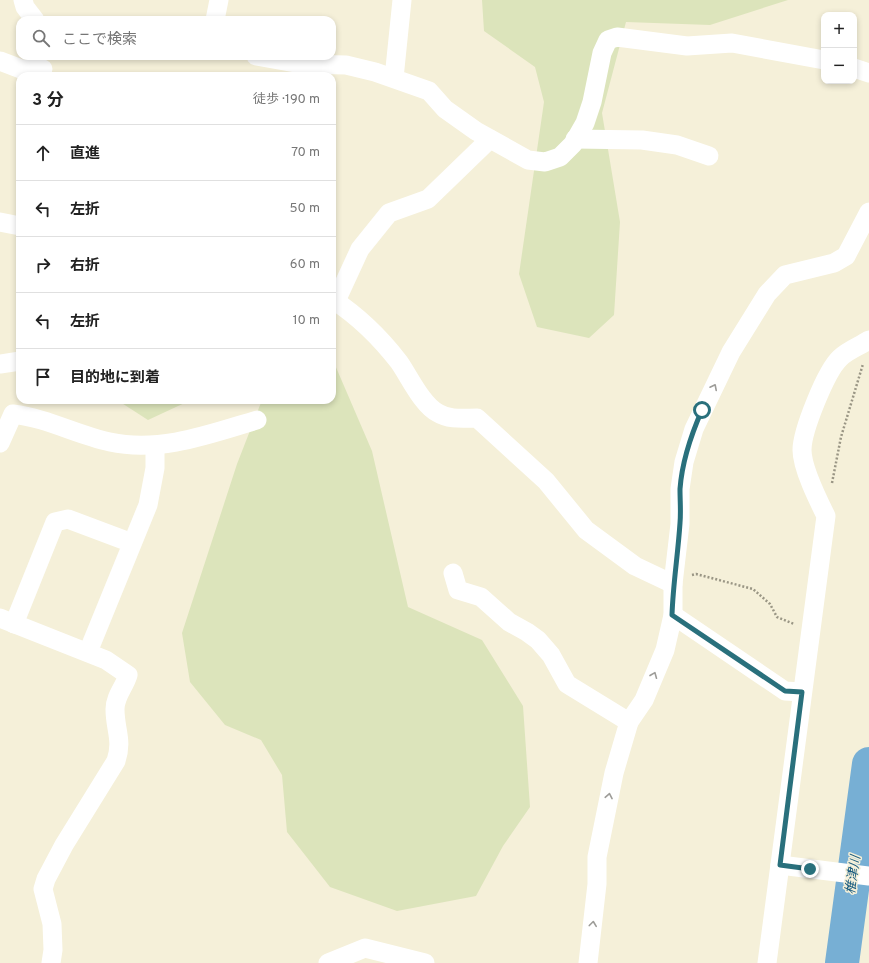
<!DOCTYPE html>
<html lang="ja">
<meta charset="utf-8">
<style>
:root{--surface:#fff;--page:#f2f2f2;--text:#222;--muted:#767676;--line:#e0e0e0}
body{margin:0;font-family:Overpass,"Noto Sans JP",sans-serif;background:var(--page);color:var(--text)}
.controls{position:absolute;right:12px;top:12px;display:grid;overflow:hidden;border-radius:8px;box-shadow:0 2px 6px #0003}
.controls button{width:36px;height:36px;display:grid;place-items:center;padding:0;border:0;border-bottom:1px solid var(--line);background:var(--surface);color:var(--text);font:20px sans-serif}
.stop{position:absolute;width:12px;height:12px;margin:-9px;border:3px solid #29707c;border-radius:50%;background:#fff}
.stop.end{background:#29707c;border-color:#fff;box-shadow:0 1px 4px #0008}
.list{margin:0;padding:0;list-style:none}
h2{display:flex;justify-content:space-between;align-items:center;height:52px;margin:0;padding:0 16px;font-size:17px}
h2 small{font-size:13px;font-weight:400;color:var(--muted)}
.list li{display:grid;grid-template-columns:26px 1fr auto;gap:12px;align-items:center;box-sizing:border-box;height:56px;padding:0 16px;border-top:1px solid var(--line)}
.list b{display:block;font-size:15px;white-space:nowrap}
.list em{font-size:13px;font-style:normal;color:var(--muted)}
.icon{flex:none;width:22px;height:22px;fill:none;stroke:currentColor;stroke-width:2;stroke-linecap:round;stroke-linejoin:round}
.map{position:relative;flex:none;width:869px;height:963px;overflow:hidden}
.search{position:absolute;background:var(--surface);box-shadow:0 2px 6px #0003;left:16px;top:16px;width:320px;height:44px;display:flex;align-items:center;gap:10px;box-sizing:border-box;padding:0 14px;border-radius:12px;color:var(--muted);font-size:15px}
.panel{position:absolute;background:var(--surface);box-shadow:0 2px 6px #0003;left:16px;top:72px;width:320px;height:332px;border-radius:12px}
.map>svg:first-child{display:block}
.green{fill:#dce4bb}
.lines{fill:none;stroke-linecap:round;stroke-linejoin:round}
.river{stroke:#77afd4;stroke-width:34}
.path{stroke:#9a9685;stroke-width:2.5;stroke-dasharray:2 2;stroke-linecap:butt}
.minor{stroke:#fff;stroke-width:19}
.oneway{stroke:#9d9c98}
.route{stroke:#29707c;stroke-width:5}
.labels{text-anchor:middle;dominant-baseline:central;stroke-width:3;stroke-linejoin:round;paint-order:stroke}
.water-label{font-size:13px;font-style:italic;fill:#175a7e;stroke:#f5f0d9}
</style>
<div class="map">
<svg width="869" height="963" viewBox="0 0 869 963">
<rect width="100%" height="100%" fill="#f5f0d9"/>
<g class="green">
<path d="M482,0H788L710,25L626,22L602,113L620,222L614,315L589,338L537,327L519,274L544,102L535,67L484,31Z"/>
<path d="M332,358L372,451L408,607L482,640L523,706L530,807L503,846L476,896L397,911L330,887L287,832L282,775L261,740L225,725L190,682L182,633L237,464L262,400H332Z"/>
<path d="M117,400H191L148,420Z"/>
</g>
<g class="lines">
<path class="river" d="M842,963L869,764"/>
<g class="path">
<path d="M832,483L841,437L863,364"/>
<path d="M692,575L696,574L753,589L770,604L777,617L794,624"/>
</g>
<g class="minor">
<path d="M23,0L25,7L35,20"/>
<path d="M215,20L219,0"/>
<path d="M256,56L301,64L346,65L375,72L429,91L445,109L476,131L528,160L545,162L560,157L573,144L585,123L592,102L602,53L608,40L617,37L687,46L732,43L824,60"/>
<path d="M0,61L21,69H43"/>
<path d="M854,68L869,73"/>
<path d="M394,78L402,0"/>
<path d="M575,139L642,140L677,145L709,156"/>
<path d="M0,222L20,226"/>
<path d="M332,299C358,316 379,336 399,362C409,376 422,405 438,413C449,420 464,418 477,418L546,481L586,530L635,566L673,584"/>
<path d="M336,301L360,249L389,213L428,199L490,139"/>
<path d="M0,364L20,361"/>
<path d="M0,443L13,414C47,418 77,435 110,442C160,453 210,434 257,420"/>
<path d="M453,573L458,590L481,597L509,622L527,632L538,640L551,655L567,684L629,722"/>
<path d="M673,615L785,691L802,692"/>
<path d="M0,618L106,660L128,675C125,686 115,696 115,709C115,730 123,740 116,761L64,845L46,879L43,889L52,924L53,950L51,963"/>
<path d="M14,624L55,522L68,519L132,543"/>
<path d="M88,652L148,505L155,468V446"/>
<path d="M780,865L869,876"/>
<path d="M328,963L365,948L425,963"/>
<path d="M588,963L597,884V857L614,773L629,722L644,700L665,650L673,615V584L680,524V489L684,462L694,429L731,352L767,294L785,275L834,263L846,256L869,212"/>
<path d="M767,963L826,516C818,500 802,468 802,450C802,431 826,371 840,358C848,350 860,346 869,340"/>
</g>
</g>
<defs><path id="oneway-chevron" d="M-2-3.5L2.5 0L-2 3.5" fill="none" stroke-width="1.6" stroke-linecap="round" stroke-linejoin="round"/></defs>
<g class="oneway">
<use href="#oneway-chevron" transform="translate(714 387) rotate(-63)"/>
<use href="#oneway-chevron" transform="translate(654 675) rotate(-68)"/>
<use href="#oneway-chevron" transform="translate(609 796) rotate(-79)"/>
<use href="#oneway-chevron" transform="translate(593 924) rotate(-83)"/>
</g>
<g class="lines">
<path class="route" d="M702,410C691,435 682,461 680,489C680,501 681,512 680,523C678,554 673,584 672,615L785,691L802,692L780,865L810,869"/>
</g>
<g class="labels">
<g class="water-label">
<text transform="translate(854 875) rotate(-82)">椎津川</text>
</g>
</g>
</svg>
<div class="controls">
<button>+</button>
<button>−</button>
</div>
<div class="stop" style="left:702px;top:410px"></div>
<div class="stop end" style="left:810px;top:869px"></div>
<div class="search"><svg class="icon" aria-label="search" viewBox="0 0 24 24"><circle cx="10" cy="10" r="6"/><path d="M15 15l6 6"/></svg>ここで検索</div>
<section class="panel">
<h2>3 分<small>徒歩 · 190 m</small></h2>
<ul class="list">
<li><svg class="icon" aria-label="ahead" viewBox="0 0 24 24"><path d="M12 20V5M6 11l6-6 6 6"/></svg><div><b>直進</b></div><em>70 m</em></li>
<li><svg class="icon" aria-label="left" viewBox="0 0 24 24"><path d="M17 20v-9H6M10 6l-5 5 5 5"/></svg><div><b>左折</b></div><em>50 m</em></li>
<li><svg class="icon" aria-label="right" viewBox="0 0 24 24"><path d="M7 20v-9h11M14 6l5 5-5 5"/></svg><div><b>右折</b></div><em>60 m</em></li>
<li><svg class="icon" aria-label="left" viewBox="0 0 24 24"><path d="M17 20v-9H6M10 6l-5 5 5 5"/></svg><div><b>左折</b></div><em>10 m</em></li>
<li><svg class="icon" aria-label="arrive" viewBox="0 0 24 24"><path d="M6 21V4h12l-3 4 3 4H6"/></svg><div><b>目的地に到着</b></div></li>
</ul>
</section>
</div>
